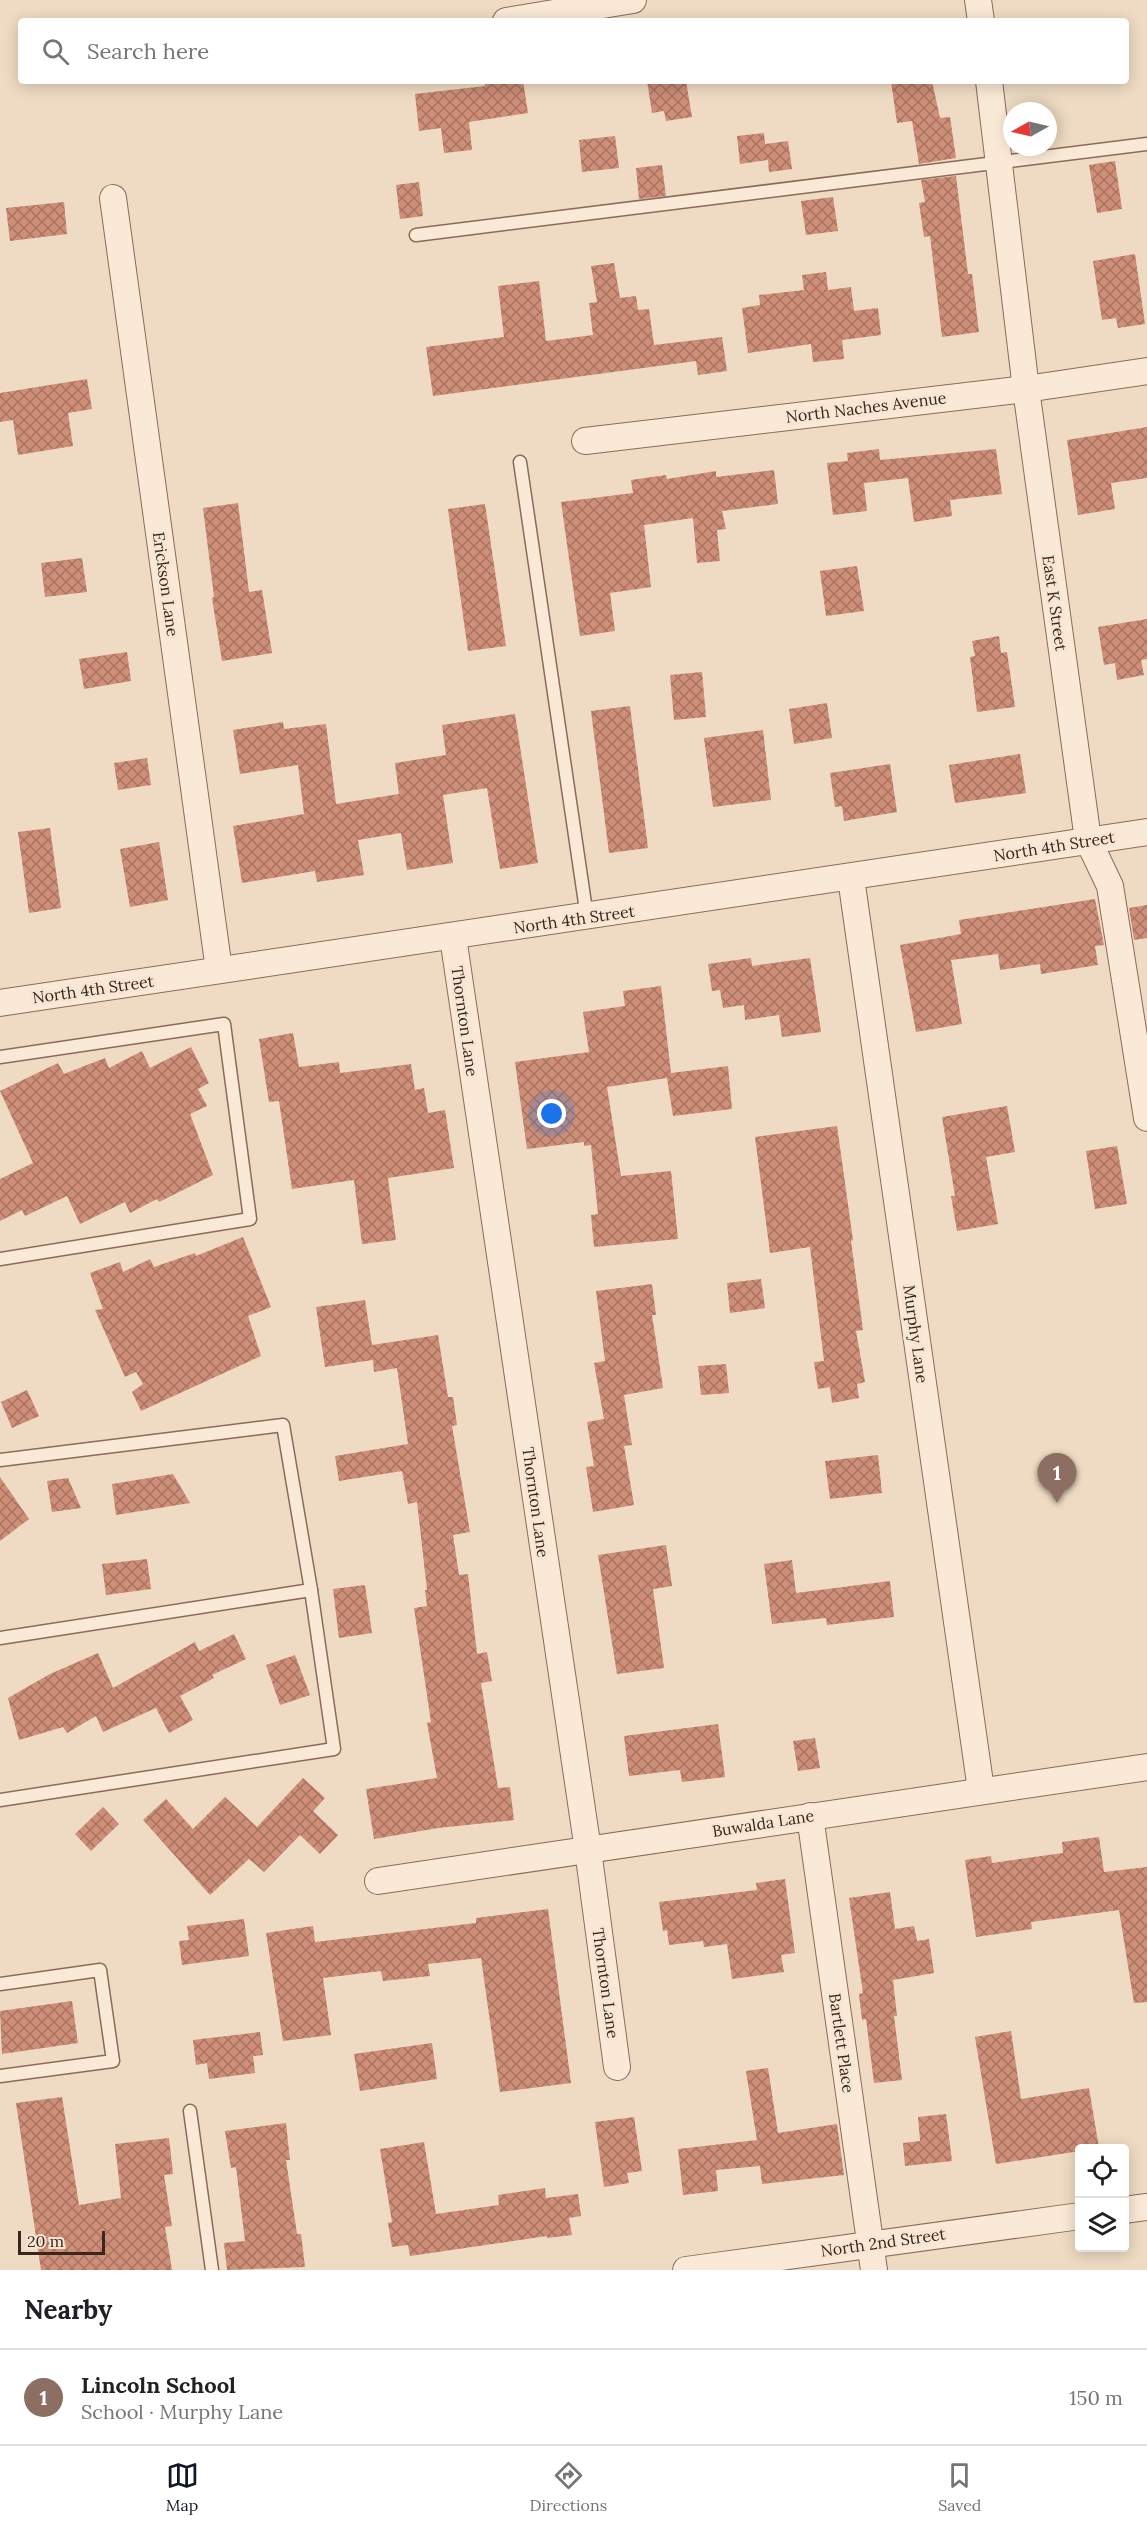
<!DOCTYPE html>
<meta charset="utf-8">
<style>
:root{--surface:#fff;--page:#f2f2f2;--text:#202124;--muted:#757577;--line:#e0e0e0;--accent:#111827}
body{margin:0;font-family:Lora,serif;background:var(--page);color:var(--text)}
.controls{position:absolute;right:18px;bottom:18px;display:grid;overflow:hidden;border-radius:6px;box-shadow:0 3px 15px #0003}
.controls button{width:54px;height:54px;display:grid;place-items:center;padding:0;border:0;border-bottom:2px solid var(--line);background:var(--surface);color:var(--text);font:30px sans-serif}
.compass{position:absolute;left:1003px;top:102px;width:54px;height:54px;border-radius:50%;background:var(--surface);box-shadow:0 3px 15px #0003;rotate:262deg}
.scale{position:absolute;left:18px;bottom:15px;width:87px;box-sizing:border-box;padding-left:6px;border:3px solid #39271e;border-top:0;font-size:16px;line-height:21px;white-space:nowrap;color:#39271e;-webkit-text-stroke:4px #f6e6d3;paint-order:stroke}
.you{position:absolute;left:552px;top:1114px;width:21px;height:21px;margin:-15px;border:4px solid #fff;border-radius:50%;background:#1a73e8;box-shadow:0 0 0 9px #1a73e833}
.badge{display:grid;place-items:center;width:39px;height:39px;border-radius:50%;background:var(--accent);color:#fff;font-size:20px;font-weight:700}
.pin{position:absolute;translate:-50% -50px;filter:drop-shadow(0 2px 3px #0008)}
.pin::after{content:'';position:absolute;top:32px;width:21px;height:18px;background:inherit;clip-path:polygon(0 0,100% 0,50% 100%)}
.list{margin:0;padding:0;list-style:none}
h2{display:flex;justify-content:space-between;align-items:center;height:78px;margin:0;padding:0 24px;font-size:26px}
h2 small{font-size:20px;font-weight:400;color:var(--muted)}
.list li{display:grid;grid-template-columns:39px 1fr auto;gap:18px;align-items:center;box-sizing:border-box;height:96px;padding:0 24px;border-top:2px solid var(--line)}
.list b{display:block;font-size:22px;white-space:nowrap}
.list p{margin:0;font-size:20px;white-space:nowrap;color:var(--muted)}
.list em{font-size:20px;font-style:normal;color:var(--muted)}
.icon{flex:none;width:33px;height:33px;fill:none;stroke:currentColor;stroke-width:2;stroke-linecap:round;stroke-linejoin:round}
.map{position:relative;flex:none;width:1147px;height:2270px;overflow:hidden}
.search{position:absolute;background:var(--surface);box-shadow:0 3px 15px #0003;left:18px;right:18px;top:18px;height:66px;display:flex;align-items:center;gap:15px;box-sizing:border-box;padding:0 21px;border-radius:6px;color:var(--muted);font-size:22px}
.sheet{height:174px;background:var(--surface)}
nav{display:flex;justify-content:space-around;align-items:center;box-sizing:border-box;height:84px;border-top:2px solid var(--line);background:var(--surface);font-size:16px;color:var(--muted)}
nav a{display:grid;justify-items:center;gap:3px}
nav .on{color:var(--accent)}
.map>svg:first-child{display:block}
.building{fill:url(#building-cross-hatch)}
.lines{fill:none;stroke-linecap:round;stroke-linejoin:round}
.service-casing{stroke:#8a6b59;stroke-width:15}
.minor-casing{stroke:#8a6b59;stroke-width:28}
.service{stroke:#fae9d6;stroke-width:12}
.minor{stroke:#fae9d6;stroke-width:26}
.labels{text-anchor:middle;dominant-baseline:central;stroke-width:6;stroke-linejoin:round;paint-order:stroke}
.street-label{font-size:16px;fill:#39271e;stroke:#f6e6d3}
</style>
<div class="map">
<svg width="1147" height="2270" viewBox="0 0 1147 2270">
<defs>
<pattern id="building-cross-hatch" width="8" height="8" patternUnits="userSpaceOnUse" patternTransform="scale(1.5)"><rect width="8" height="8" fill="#ce8e78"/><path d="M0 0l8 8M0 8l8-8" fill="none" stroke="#a87462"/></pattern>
</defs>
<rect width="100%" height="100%" fill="#efdbc3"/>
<g class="building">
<path d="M484,81H523L528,113L469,122L472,150L444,153L441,128L419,131L415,94L485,86Z"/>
<path d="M647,81H686L692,117L666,121L664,111L652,113Z"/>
<path d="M891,81H932L940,118L950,117L956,158L919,164L912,121L897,123Z"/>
<path d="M764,133L765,144L788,141L792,169L769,172L768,160L740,164L737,136Z"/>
<path d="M615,136L619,168L582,172L579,140Z"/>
<path d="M1115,161L1122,209L1097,213L1089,165Z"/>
<path d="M662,165L666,196L639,199L636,168Z"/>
<path d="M956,176L968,274H972L979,332L942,337L930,236L924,237L919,203L925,202L921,180Z"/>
<path d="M419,182L423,216L400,219L396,185Z"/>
<path d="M833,197L838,231L806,235L801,201Z"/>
<path d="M64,202L67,234L10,241L6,208Z"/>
<path d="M1135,254L1145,324L1118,328L1116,318L1102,320L1093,261Z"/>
<path d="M614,263L620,298L636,296L638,310L649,309L654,345L722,337L727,371L698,375L696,361L433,396L426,347L504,337L498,286L539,281L546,341L593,335L589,303L597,302L591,266Z"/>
<path d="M826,272L828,290L851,287L854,311L878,308L881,335L842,340L844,359L813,362L811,344L748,353L742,308L760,305L759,295L804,290L802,275Z"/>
<path d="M87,379L92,409L68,413L73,446L18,455L13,420L0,422V393Z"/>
<path d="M1147,427V478L1111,483L1115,509L1078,515L1067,440Z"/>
<path d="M879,449L880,460L996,449L1002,494L950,500L952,516L914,522L908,478L864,483L867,511L833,515L827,463L848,461L847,453Z"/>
<path d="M774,470L778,504L722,511L726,529L717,530L720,561L697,563L693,518L644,525L651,587L610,593L615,631L580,636L561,502L633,493L631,480L666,475L667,479L716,471V477Z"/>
<path d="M238,503L249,592L262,590L272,653L222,661L212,598L214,597L203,508Z"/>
<path d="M485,504L506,646L468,651L448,509Z"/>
<path d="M82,558L87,592L45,597L41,563Z"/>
<path d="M857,566L864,611L826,616L820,571Z"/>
<path d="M1147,619V659L1141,660L1144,675L1117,680L1115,663L1104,665L1098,627Z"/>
<path d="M999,636L1001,653L1007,652L1015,707L977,712L970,657L975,656L972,641Z"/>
<path d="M127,652L131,681L84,689L79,659Z"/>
<path d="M702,672L706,717L674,720L670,675Z"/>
<path d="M827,703L832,738L794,744L789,709Z"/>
<path d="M630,706L648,848L609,853L591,711Z"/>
<path d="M515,714L538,863L500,869L487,788L443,795L453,863L407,870L401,833L358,840L364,875L317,882L315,871L242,883L233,826L304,814L298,765L240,774L233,730L283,722L284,729L326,724L336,804L399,794L395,763L446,755L442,725Z"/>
<path d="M763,730L771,800L713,807L704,738Z"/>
<path d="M1020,754L1026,793L955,803L949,765Z"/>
<path d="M147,758L151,785L118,790L114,763Z"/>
<path d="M890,764L897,812L844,821L842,806L835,807L830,773Z"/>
<path d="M50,828L61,908L29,913L18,832Z"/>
<path d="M159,842L168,900L130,907L120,849Z"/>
<path d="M1095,899L1104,945L1095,946L1098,965L1041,974L1040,964L1000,970L998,954L951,960L962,1024L916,1032L900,945L961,934L959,920Z"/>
<path d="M1147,905V938L1134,940L1129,908Z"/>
<path d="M751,958L752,966L810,958L821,1032L782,1037L779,1015L745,1020L744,1005L723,1008L720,990L712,991L708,964Z"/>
<path d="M661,986L671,1073L728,1066L732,1109L673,1116L667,1078L607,1087L621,1176L671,1171L678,1239L594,1247L591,1215L598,1214L591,1145L584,1146V1142L527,1149L515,1062L589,1052L583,1012L625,1006L623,991Z"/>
<path d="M293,1033L299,1067L339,1062L340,1073L411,1064L415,1090L424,1088L428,1113L445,1110L454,1168L388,1178L396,1240L362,1244L354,1180L292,1189L279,1101L269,1102L259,1039Z"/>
<path d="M191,1047L209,1083L198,1089L207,1106L190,1114L213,1175L159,1202L157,1199L130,1213L125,1202L80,1224L67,1196L25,1216L22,1210L0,1221V1179L33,1163L0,1091L58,1063L64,1074L105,1058L109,1068L142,1051L150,1068Z"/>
<path d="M1007,1106L1015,1152L986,1157L998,1224L957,1231L951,1196H955L942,1117Z"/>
<path d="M837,1126L853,1240L851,1241L863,1330L856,1331L865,1382L857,1384L859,1398L832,1403L830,1387L818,1389L814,1362L824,1361L810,1247L770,1253L755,1137Z"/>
<path d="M1117,1146L1127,1204L1095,1209L1086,1151Z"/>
<path d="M243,1237L271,1307L248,1316L261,1356L141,1411L132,1392L143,1384L136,1372L125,1377L95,1310L103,1309L90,1273L120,1262L123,1272L150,1259L154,1267L195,1253L196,1256Z"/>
<path d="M761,1279L765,1308L730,1313L727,1283Z"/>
<path d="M652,1284L656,1315H652L663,1388L624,1395L632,1445L624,1446L634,1505L593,1512L586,1467L594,1466L587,1422L604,1419L594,1363L605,1361L596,1291Z"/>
<path d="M365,1300L372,1345L438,1335L448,1397H453L457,1425L452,1426L470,1532L453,1535L459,1575L468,1574L477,1654L487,1652L492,1681L481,1683L498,1788L510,1787L514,1820L438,1828L374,1839L366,1789L437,1778L427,1723L431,1722L414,1608L427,1606L425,1590H427L417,1502L408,1504L402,1471L339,1481L335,1456L408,1444L397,1368L374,1372L373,1360L325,1367L316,1307Z"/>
<path d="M726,1364L729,1393L701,1395L698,1366Z"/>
<path d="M27,1390L39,1416L12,1428L1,1402Z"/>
<path d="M878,1455L882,1493L830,1499L825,1461Z"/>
<path d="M173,1474L190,1503L116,1515L112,1484Z"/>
<path d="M0,1477L29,1519L0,1541Z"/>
<path d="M68,1478L81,1508L52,1512L47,1481Z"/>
<path d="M666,1545L672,1586L653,1589L664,1668L617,1674L598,1555Z"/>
<path d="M147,1559L151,1589L106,1595L102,1564Z"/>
<path d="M792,1560L796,1593L890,1581L894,1617L827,1625L826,1618L772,1624L764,1564Z"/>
<path d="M365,1585L372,1633L339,1638L333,1589Z"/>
<path d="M234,1634L246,1659L212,1675L214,1678L180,1696L193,1720L169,1733L156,1708L103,1732L96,1716L67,1733L63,1727L19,1740L8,1698L50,1674L98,1653L113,1688L195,1642L199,1651Z"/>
<path d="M295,1655L310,1695L280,1705L266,1665Z"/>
<path d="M718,1724L725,1777L682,1782L680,1770L629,1776L624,1736Z"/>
<path d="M815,1738L820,1768L798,1771L793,1741Z"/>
<path d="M303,1778L325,1798L313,1811L338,1835L320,1854L300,1835L264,1872L249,1859L210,1895L143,1820L166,1799L193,1829L225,1797L257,1827Z"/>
<path d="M103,1807L119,1824L91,1851L75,1834Z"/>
<path d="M1099,1837L1104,1872L1147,1867V2002L1134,2003L1119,1910L1031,1922L1032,1929L976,1937L965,1860L991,1856L992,1863L1063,1853L1062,1842Z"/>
<path d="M785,1879L795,1953L781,1955L784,1972L732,1979L727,1944L704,1947L703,1941L669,1945L667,1930L663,1931L659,1902L757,1890L756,1883Z"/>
<path d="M890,1892L895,1929L914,1926L917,1941L929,1939L934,1973L893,1980L897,2016H894L902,2080L874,2083L866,2019L862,2020L859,1994L863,1993L849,1898Z"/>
<path d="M548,1909L571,2083L500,2092L481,1958L428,1964L430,1976L383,1981L381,1971L323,1978L331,2035L283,2041L266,1933L313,1926L315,1942L476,1923V1918Z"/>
<path d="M244,1919L249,1956L182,1965L179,1941L189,1940L187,1926Z"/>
<path d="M72,2001L78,2043L2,2054L0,2011Z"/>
<path d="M1011,2031L1021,2099L1089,2088L1099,2148H1080V2151L996,2164L975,2037Z"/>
<path d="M260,2032L263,2055L253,2056L255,2073L209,2079L207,2063L196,2065L193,2040Z"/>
<path d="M432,2043L437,2079L360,2091L354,2054Z"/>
<path d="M768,2068L778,2133L837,2124L844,2175L762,2184L760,2166L716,2170L718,2191L683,2195L678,2149L757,2140L746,2071Z"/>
<path d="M62,2097L79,2205L121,2198L115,2144L169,2138L173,2174L164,2175L172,2226L165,2227L172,2270H41L16,2103Z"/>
<path d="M946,2114L952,2161L905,2166L903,2143L920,2141L918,2117Z"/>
<path d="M634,2117L642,2171L627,2173L629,2183L604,2187L595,2122Z"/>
<path d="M286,2123L290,2160H286L297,2234H301L305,2267L227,2270L224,2243L245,2241L236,2167L231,2168L225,2131Z"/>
<path d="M424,2142L436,2214L499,2205L498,2195L545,2188L546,2198L578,2194L581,2216L569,2218L572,2235L547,2238V2236L410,2256L408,2245L392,2247L388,2223L392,2222L380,2149Z"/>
</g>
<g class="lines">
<defs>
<g id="service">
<path d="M416,235L1147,144"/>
<path d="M520,462L587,917"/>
<path d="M0,1057L224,1024L250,1219L0,1259"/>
<path d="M0,1460L283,1425L311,1590L334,1749L0,1800"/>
<path d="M0,1638L311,1590"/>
<path d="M0,1984L100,1970L113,2061L0,2076"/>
<path d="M190,2111L212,2270"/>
</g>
<g id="minor">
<path d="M978,0L981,21"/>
<path d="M506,21L633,0"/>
<path d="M989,81L1026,389L1088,840L1110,886L1147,1118"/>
<path d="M113,198L219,970"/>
<path d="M585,441L1026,389L1147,371"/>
<path d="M851,878L981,1790"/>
<path d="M453,937L588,1850L617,2067"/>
<path d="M0,1003L1147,832"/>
<path d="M810,1816L874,2270"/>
<path d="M378,1881L1147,1767"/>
<path d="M1124,2210L1147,2207"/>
<path d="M686,2270L1080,2216"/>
</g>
</defs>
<use href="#service" class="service-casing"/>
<use href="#minor" class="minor-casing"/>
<use href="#service" class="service"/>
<use href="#minor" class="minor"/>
</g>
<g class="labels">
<g class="street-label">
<text transform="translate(866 407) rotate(-7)">North Naches Avenue</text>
<text transform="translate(166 584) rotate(82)">Erickson Lane</text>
<text transform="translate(1055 603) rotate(82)">East K Street</text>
<text transform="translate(1054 846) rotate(-9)">North 4th Street</text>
<text transform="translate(574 919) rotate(-8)">North 4th Street</text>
<text transform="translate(93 989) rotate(-8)">North 4th Street</text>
<text transform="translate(465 1021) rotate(82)">Thornton Lane</text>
<text transform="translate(916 1334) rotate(82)">Murphy Lane</text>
<text transform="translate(536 1502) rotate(82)">Thornton Lane</text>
<text transform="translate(763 1823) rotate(-9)">Buwalda Lane</text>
<text transform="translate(606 1983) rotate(82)">Thornton Lane</text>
<text transform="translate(842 2043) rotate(82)">Bartlett Place</text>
<text transform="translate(883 2242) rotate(-8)">North 2nd Street</text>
</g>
</g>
</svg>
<div class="controls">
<button><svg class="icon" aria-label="locate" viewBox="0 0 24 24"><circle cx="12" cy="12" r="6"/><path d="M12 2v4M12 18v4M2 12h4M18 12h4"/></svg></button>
<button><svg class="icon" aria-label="layers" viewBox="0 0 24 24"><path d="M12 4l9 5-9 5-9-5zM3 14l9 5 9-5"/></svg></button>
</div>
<svg class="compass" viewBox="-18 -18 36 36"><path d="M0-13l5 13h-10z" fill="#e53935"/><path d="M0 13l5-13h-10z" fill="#757577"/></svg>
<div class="scale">20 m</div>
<div class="you"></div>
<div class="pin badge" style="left:1057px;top:1503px;background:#8d6e63">1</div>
<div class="search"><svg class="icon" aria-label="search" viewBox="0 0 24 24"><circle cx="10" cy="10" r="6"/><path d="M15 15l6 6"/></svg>Search here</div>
</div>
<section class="sheet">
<h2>Nearby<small></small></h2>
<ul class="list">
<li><span class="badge" style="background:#8d6e63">1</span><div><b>Lincoln School</b><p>School · Murphy Lane</p></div><em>150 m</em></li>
</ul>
</section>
<nav>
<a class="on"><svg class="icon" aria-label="map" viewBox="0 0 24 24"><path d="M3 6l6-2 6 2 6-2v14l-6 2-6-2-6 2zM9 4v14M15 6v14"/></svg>Map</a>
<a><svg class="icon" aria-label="directions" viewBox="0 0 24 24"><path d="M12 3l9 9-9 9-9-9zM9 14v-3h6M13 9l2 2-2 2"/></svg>Directions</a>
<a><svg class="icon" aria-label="saved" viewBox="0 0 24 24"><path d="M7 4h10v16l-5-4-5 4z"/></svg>Saved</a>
</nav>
